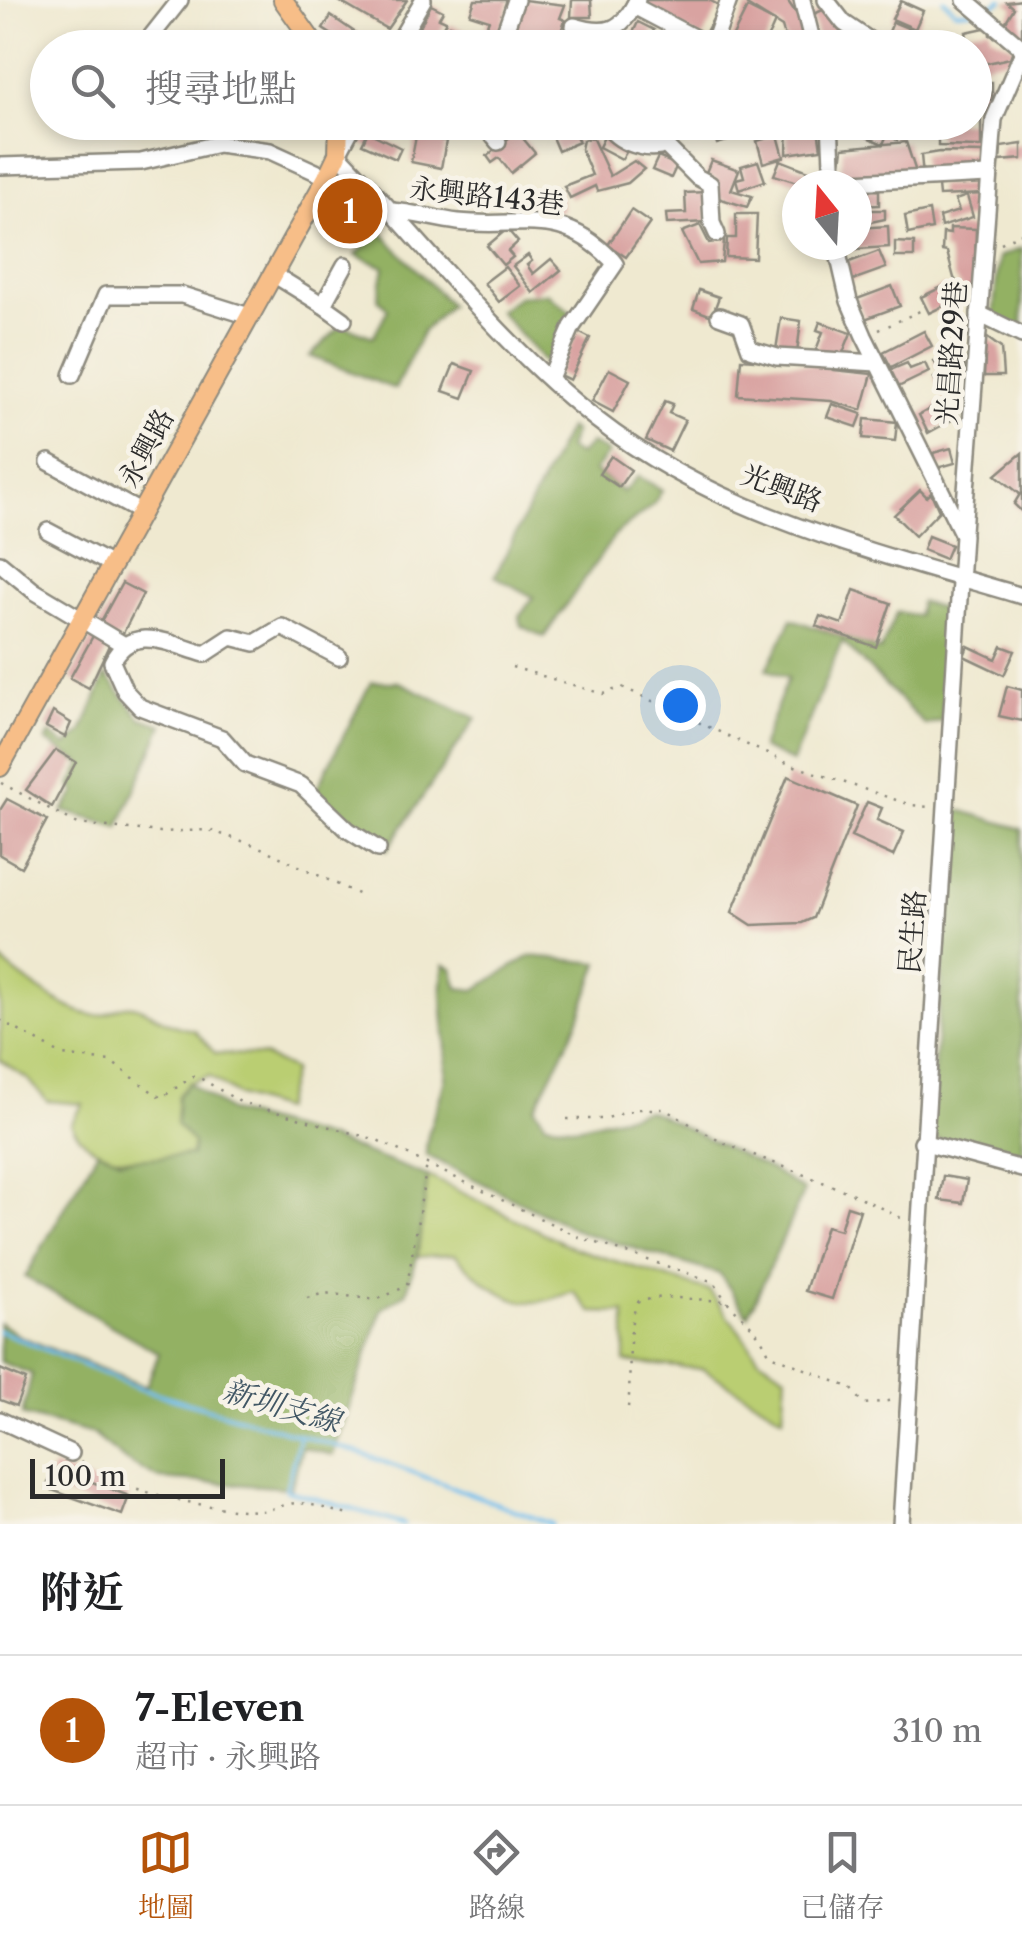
<!DOCTYPE html>
<html lang="zh-TW">
<meta charset="utf-8">
<style>
:root{--surface:#fff;--page:#f6f6f6;--text:#202124;--muted:#757577;--line:#e0e0e0;--accent:#b45309}
body{margin:0;font-family:"Libre Caslon Text","Noto Serif TC",serif;background:var(--page);color:var(--text)}
.compass{position:absolute;left:782px;top:170px;width:90px;height:90px;border-radius:50%;background:var(--surface);box-shadow:0 5px 15px #0003;rotate:342deg}
.scale{position:absolute;left:30px;bottom:25px;width:195px;box-sizing:border-box;padding-left:10px;border:5px solid #2b2b2b;border-top:0;font-size:28px;line-height:35px;white-space:nowrap;color:#2b2b2b;-webkit-text-stroke:8px #f7f3e8;paint-order:stroke}
.you{position:absolute;left:680px;top:705px;width:35px;height:35px;margin:-25px;border:8px solid #fff;border-radius:50%;background:#1a73e8;box-shadow:0 0 0 15px #1a73e833}
.badge{display:grid;place-items:center;width:65px;height:65px;border-radius:50%;background:var(--accent);color:#fff;font-size:32px;font-weight:700}
.pin{position:absolute;translate:-50% -50%;border:5px solid #fff;box-shadow:0 2px 10px #0006}
.list{margin:0;padding:0;list-style:none}
h2{display:flex;justify-content:space-between;align-items:center;height:130px;margin:0;padding:0 40px;font-size:42px}
h2 small{font-size:32px;font-weight:400;color:var(--muted)}
.list li{display:grid;grid-template-columns:65px 1fr auto;gap:30px;align-items:center;box-sizing:border-box;height:150px;padding:0 40px;border-top:2px solid var(--line)}
.list b{display:block;font-size:38px;white-space:nowrap}
.list p{margin:0;font-size:32px;white-space:nowrap;color:var(--muted)}
.list em{font-size:32px;font-style:normal;color:var(--muted)}
.icon{flex:none;width:55px;height:55px;fill:none;stroke:currentColor;stroke-width:2;stroke-linecap:round;stroke-linejoin:round}
.map{position:relative;flex:none;width:1022px;height:1524px;overflow:hidden}
.search{position:absolute;background:var(--surface);box-shadow:0 5px 15px #0003;left:30px;right:30px;top:30px;height:110px;display:flex;align-items:center;gap:25px;box-sizing:border-box;padding:0 35px;border-radius:55px;color:var(--muted);font-size:38px}
.sheet{height:280px;background:var(--surface)}
nav{display:flex;justify-content:space-around;align-items:center;box-sizing:border-box;height:140px;border-top:2px solid var(--line);background:var(--surface);font-size:28px;color:var(--muted)}
nav a{display:grid;justify-items:center;gap:5px}
nav .on{color:var(--accent)}
.map>svg:first-child{display:block}
.green{fill:#bace72;stroke:#727c4e;stroke-width:2.5}
.forest{fill:#93b164;stroke:#5f6e48;stroke-width:2.5}
.lines{fill:none;stroke-linecap:round;stroke-linejoin:round}
.stream{stroke:#74bfed;stroke-width:4}
.building{fill:#d9a3a1}
.minor-casing{stroke:#8d8a7e;stroke-width:20}
.major-casing{stroke:#8d8a7e;stroke-width:22}
.path{stroke:#8d8a7e;stroke-width:2.5;stroke-dasharray:2.5 8;stroke-linecap:butt}
.minor{stroke:#fff;stroke-width:15}
.major{stroke:#f7be88;stroke-width:18}
.labels{text-anchor:middle;dominant-baseline:central;stroke-width:9;stroke-linejoin:round;paint-order:stroke}
.street-label{font-size:28px;fill:#2b2b2b;stroke:#f7f3e8}
.water-label{font-size:30px;font-style:italic;fill:#415765;stroke:#f7f3e8}
</style>
<div class="map">
<svg width="1022" height="1524" viewBox="0 0 1022 1524">
<rect width="100%" height="100%" fill="#f7f3e8"/>
<filter id="ink" filterUnits="userSpaceOnUse"><feTurbulence type="fractalNoise" baseFrequency=".01" numOctaves="2"/><feDisplacementMap in="SourceGraphic" scale="20" xChannelSelector="R" yChannelSelector="G"/><feConvolveMatrix kernelMatrix="1 2 1 2 8 2 1 2 1" color-interpolation-filters="sRGB"/></filter>
<filter id="wash" filterUnits="userSpaceOnUse"><feTurbulence type="fractalNoise" baseFrequency=".0048" numOctaves="4" result="noise"/><feDisplacementMap in="SourceGraphic" scale="40" xChannelSelector="R" yChannelSelector="G"/><feGaussianBlur stdDeviation="2.25" result="paint"/><feColorMatrix in="noise" values="0 0 0 0 0 0 0 0 0 0 0 0 0 0 0 0 0 1.4 0 .05"/><feComposite in="paint" operator="in"/></filter>
<g filter="url(#wash)">
<rect width="100%" height="100%" fill="#efe9d0"/>
<g class="green">
<path d="M0,960C18,976 76,1020 101,1015C115,1012 121,1002 137,1007C160,1015 167,1027 194,1030L215,1053L264,1056L293,1070L282,1110L238,1096L209,1076L189,1083L178,1096L193,1143L191,1156C149,1160 95,1169 71,1124L83,1104L47,1101L29,1080L0,1060Z"/>
<path d="M428,1176L574,1248L710,1291L759,1358L786,1375L783,1417L703,1369L625,1362V1313L592,1312L574,1292C562,1295 548,1302 535,1302C507,1304 472,1274 455,1254L417,1257Z"/>
</g>
<g class="forest">
<path d="M380,231L450,305L423,331L395,389L310,356L342,325L373,337L388,309L378,299L384,267L356,255Z"/>
<path d="M1022,248V330L993,318L999,257Z"/>
<path d="M547,293L572,313L548,366L499,311L519,296Z"/>
<path d="M568,428L574,432L568,449L579,455L590,443L608,453L594,471L623,492L638,476L662,490L654,504L615,535L544,637L521,626L519,618L533,597L495,576Z"/>
<path d="M920,602L951,611L942,721L925,725L842,641L792,762L761,748L788,678L767,669L792,619L880,651L897,612L918,616Z"/>
<path d="M106,675L141,718L163,725L119,827L63,811L76,792L71,786L82,764L46,741L50,734L66,746L82,732Z"/>
<path d="M371,682H399L476,718L387,850L316,790Z"/>
<path d="M956,809L1022,829V1163L928,1137Z"/>
<path d="M530,956L599,963L577,1024L535,1108L546,1123L577,1127L646,1110L655,1113L771,1170L804,1191L748,1316L720,1274L583,1233L426,1155C425,1128 441,1104 445,1077C450,1040 437,996 444,965L452,968L458,988L475,990Z"/>
<path d="M189,1083L230,1112L323,1137L428,1176L417,1257L406,1293L382,1309L333,1455L302,1447L291,1488L160,1479L126,1461L93,1434L22,1415L32,1374L0,1362V1323L19,1336L146,1387L159,1353L25,1277L98,1150L121,1160L191,1155L193,1143L176,1124L178,1096Z"/>
</g>
<g class="lines">
<g class="stream">
<path d="M944,0L955,11H971"/>
<path d="M985,10L1002,0"/>
<path d="M0,1331L138,1388L357,1452L552,1524"/>
<path d="M299,1438L286,1490L404,1524"/>
</g>
</g>
<g id="blocks">
<g class="building">
<path d="M337,0H407L387,29Z"/>
<path d="M475,0H510L498,39L483,35L489,20L470,14Z"/>
<path d="M524,0L565,5L560,18L565,20L556,47L540,41L537,48H505Z"/>
<path d="M572,0H591L592,17H571Z"/>
<path d="M646,0H709L720,6L702,39L642,8Z"/>
<path d="M749,0H787L798,16L804,40L787,43L782,27L747,5Z"/>
<path d="M1022,0V34L1020,38L1002,28L1014,8L1007,2Z"/>
<path d="M901,1L923,11L915,29L892,19Z"/>
<path d="M431,5L443,11L439,18L446,21L437,38L442,41L439,48H409Z"/>
<path d="M747,8L775,22L771,31L762,48H727Z"/>
<path d="M827,8L849,48H820L812,15Z"/>
<path d="M331,16L378,48H335L340,40L323,29Z"/>
<path d="M638,22L654,30L647,45L631,37Z"/>
<path d="M893,22L920,33L916,42L889,32Z"/>
<path d="M450,25L483,37L480,48H441Z"/>
<path d="M989,27L990,35L1014,47L1010,58L974,66V48H969L966,32Z"/>
<rect x="974" y="82" width="18" height="18"/>
<path d="M974,113L981,114V147L938,146V128L945,129V122H974Z"/>
<path d="M441,122H467L470,127L453,139Z"/>
<path d="M569,122L571,129L580,125L583,133L576,136L579,142L558,151L549,130Z"/>
<path d="M634,122H661L652,139L631,129Z"/>
<path d="M720,122H749L752,134L717,144L714,133L722,130Z"/>
<path d="M788,122H817L821,149L787,154Z"/>
<path d="M848,122H890L898,126L895,132L899,134L897,140L887,135L883,144L846,128Z"/>
<path d="M517,131L535,153L511,173L499,158L492,163L487,156Z"/>
<path d="M368,132L401,148L396,159L362,144Z"/>
<path d="M778,135L784,157L763,163L757,141Z"/>
<path d="M416,136L446,141L441,168L411,162Z"/>
<path d="M592,137L610,176L634,161L644,169L628,183L597,191L595,186L570,198L564,186L592,175L581,149L583,140Z"/>
<path d="M604,137L628,149L622,159L599,147Z"/>
<path d="M906,142L918,178L839,181L843,148Z"/>
<path d="M1022,144V159L1000,161L1001,147Z"/>
<path d="M939,152L982,153V169L923,176L921,155Z"/>
<path d="M658,157L677,165L671,178L652,170Z"/>
<path d="M711,160L739,170L731,190L752,196L747,207L718,198L717,180L705,175Z"/>
<path d="M780,160L811,172L807,185L774,175Z"/>
<path d="M758,161L765,181L739,190L736,179L744,177L741,166Z"/>
<path d="M982,184L983,194L939,196L938,186Z"/>
<path d="M559,189L562,211L528,216L526,204L545,201L543,192Z"/>
<path d="M879,190V205L857,206V191Z"/>
<path d="M706,192L707,222L667,224L666,214L686,213L685,193Z"/>
<path d="M967,196L973,217L941,227L939,217L959,211L955,200Z"/>
<path d="M631,210L650,223L626,257L608,245Z"/>
<path d="M857,210H885V219L857,225Z"/>
<path d="M929,211L932,229L908,234L905,216Z"/>
<path d="M736,214H757L755,258L726,257L727,238H736Z"/>
<path d="M700,225L709,243L724,241L722,262L698,264L682,232Z"/>
<path d="M888,226L889,247L840,250L839,245H857V228Z"/>
<path d="M950,228L976,229L974,289L967,296L954,278L947,252L942,251L943,233L950,234Z"/>
<path d="M507,229L518,242L508,251L513,257L503,265L487,246Z"/>
<path d="M895,242L914,243V257H895Z"/>
<path d="M879,251L886,268L850,281L844,264Z"/>
<path d="M528,255L532,261L527,265L533,274L551,259L561,270L533,293L513,266Z"/>
<path d="M505,267L520,286L499,302L484,283Z"/>
<path d="M892,286L900,306L865,319L857,299Z"/>
<path d="M944,286L952,302L929,313L921,297Z"/>
<path d="M699,290L719,297L712,316L693,309Z"/>
<path d="M781,318L801,321L797,353L776,350Z"/>
<path d="M820,322L851,333L840,360L816,350L823,332L817,330Z"/>
<path d="M924,331L932,346L891,367L883,352Z"/>
<path d="M578,332L590,338L570,380L557,374Z"/>
<path d="M986,337L1001,348L1003,376H984Z"/>
<path d="M955,349L965,367L963,379L942,391L934,378L941,374L934,361Z"/>
<path d="M741,359L834,366L833,370L872,374L862,410L831,401L738,395Z"/>
<path d="M907,363L910,369L925,363L929,372L896,388L888,371Z"/>
<path d="M454,364L474,371L463,398L443,391Z"/>
<path d="M609,369L630,380L613,412L592,401Z"/>
<path d="M949,398L959,416L928,433L919,415Z"/>
<path d="M665,401L673,404L669,413L685,420L670,451L646,440Z"/>
<path d="M832,404L862,414L857,427L827,417Z"/>
<path d="M865,419L897,422L895,441L863,438Z"/>
<path d="M951,448L955,463L937,468L933,453Z"/>
<path d="M1022,453V512L1014,504L1020,494L996,475Z"/>
<path d="M611,456L631,470L619,487L599,474Z"/>
<path d="M920,490L927,497L931,493L939,511L915,536L894,515Z"/>
<path d="M928,536L951,545L945,559L923,550Z"/>
<path d="M122,583L143,594L121,637L111,641L89,688L70,678Z"/>
<path d="M854,590L891,603L876,647L816,626L820,616L842,624Z"/>
<path d="M968,646L996,659L1002,646L1015,651L1004,675L964,656Z"/>
<path d="M1007,686L1022,690V721L999,716Z"/>
<path d="M53,712L71,723L65,737L46,727Z"/>
<path d="M56,750L76,762L52,807L26,790Z"/>
<path d="M788,776L857,806L813,918L802,923L752,925L732,912Z"/>
<path d="M7,799L47,820L21,867L0,855V810Z"/>
<path d="M867,802L882,808L877,820L904,832L893,856L851,837Z"/>
<path d="M943,1176L967,1180L963,1203L939,1200Z"/>
<path d="M847,1206L860,1210L832,1299L805,1291L826,1226L840,1230Z"/>
<path d="M0,1369L26,1380L16,1406L0,1400Z"/>
<path d="M53,1467L129,1496L122,1515L46,1488Z"/>
</g>
</g>
</g>
<g filter="url(#ink)">
<use href="#blocks" fill-opacity="0" stroke="#8d8a7e" stroke-width="2.5"/>
<g class="lines">
<defs>
<g id="minor">
<path d="M802,0L814,48"/>
<path d="M826,0L844,23L875,44"/>
<path d="M965,0L1022,48"/>
<path d="M634,6L712,47"/>
<path d="M574,26C607,36 622,31 637,0"/>
<path d="M142,48L180,0"/>
<path d="M395,48L423,0"/>
<path d="M499,48L516,0"/>
<path d="M712,48L729,0"/>
<path d="M355,122L338,154C424,242 499,344 597,420C718,515 877,553 1022,596"/>
<path d="M482,122L498,142"/>
<path d="M606,122C614,141 641,150 660,147L675,122"/>
<path d="M830,122L833,185"/>
<path d="M663,143L697,177L710,184L712,223L717,234"/>
<path d="M0,166L141,162L218,144L270,151L327,177"/>
<path d="M833,183L988,175"/>
<path d="M389,211C413,212 434,219 458,222C522,229 559,206 611,259L615,264L572,327L550,378"/>
<path d="M836,245L849,301L864,336L963,535L901,1524"/>
<path d="M273,274L323,305L345,265"/>
<path d="M323,305L344,320"/>
<path d="M979,314L1022,335"/>
<path d="M719,316L741,324L750,349L777,357L877,363"/>
<path d="M72,375L106,295H182L249,316"/>
<path d="M49,462L142,513"/>
<path d="M48,531L112,565"/>
<path d="M963,531L994,119L1022,54"/>
<path d="M0,563L34,591L121,643"/>
<path d="M339,657L282,627L255,643L231,637L205,654C169,644 132,622 112,662L125,691L140,707L222,738L245,764L301,785L348,830L378,849"/>
<path d="M922,1142L1022,1169"/>
<path d="M0,1420L71,1453"/>
</g>
<g id="major">
<path d="M283,0L317,48"/>
<path d="M0,767L327,177L338,154L339,122"/>
</g>
</defs>
<use href="#minor" class="minor-casing"/>
<use href="#major" class="major-casing"/>
<g class="path">
<path d="M782,123V122"/>
<path d="M1001,243L1022,233"/>
<path d="M879,330L922,310"/>
<path d="M512,667L603,694L622,687L789,764L911,805L930,807"/>
<path d="M1,783L78,824L160,832L209,830L257,846L364,897"/>
<path d="M0,1020L62,1055L110,1061L161,1098L195,1075L240,1102L377,1140L579,1237L714,1282C731,1314 755,1320 769,1354L851,1388L864,1404L896,1400"/>
<path d="M567,1119H604L637,1109H664L723,1143L853,1194L907,1221"/>
<path d="M307,1298L325,1293L376,1300L407,1286L427,1164"/>
<path d="M628,1407C632,1378 625,1321 639,1301L663,1297L723,1301"/>
<path d="M81,1461C119,1492 209,1509 258,1511C271,1511 283,1504 296,1503C312,1503 332,1511 348,1515"/>
</g>
<use href="#minor" class="minor"/>
<use href="#major" class="major"/>
</g>
</g>
<g class="labels">
<g class="street-label">
<text transform="translate(487 196) rotate(6)">永興路143巷</text>
<text transform="translate(951 353) rotate(-86)">光昌路29巷</text>
<text transform="translate(146 448) rotate(-62)">永興路</text>
<text transform="translate(782 488) rotate(21)">光興路</text>
<text transform="translate(912 932) rotate(-86)">民生路</text>
</g>
<g class="water-label">
<text transform="translate(282 1406) rotate(16)">新圳支線</text>
</g>
</g>
</svg>
<svg class="compass" viewBox="-18 -18 36 36"><path d="M0-13l5 13h-10z" fill="#e53935"/><path d="M0 13l5-13h-10z" fill="#757577"/></svg>
<div class="scale">100 m</div>
<div class="you"></div>
<div class="pin badge" style="left:350px;top:211px">1</div>
<div class="search"><svg class="icon" aria-label="search" viewBox="0 0 24 24"><circle cx="10" cy="10" r="6"/><path d="M15 15l6 6"/></svg>搜尋地點</div>
</div>
<section class="sheet">
<h2>附近<small></small></h2>
<ul class="list">
<li><span class="badge">1</span><div><b>7-Eleven</b><p>超市 · 永興路</p></div><em>310 m</em></li>
</ul>
</section>
<nav>
<a class="on"><svg class="icon" aria-label="map" viewBox="0 0 24 24"><path d="M3 6l6-2 6 2 6-2v14l-6 2-6-2-6 2zM9 4v14M15 6v14"/></svg>地圖</a>
<a><svg class="icon" aria-label="directions" viewBox="0 0 24 24"><path d="M12 3l9 9-9 9-9-9zM9 14v-3h6M13 9l2 2-2 2"/></svg>路線</a>
<a><svg class="icon" aria-label="saved" viewBox="0 0 24 24"><path d="M7 4h10v16l-5-4-5 4z"/></svg>已儲存</a>
</nav>
